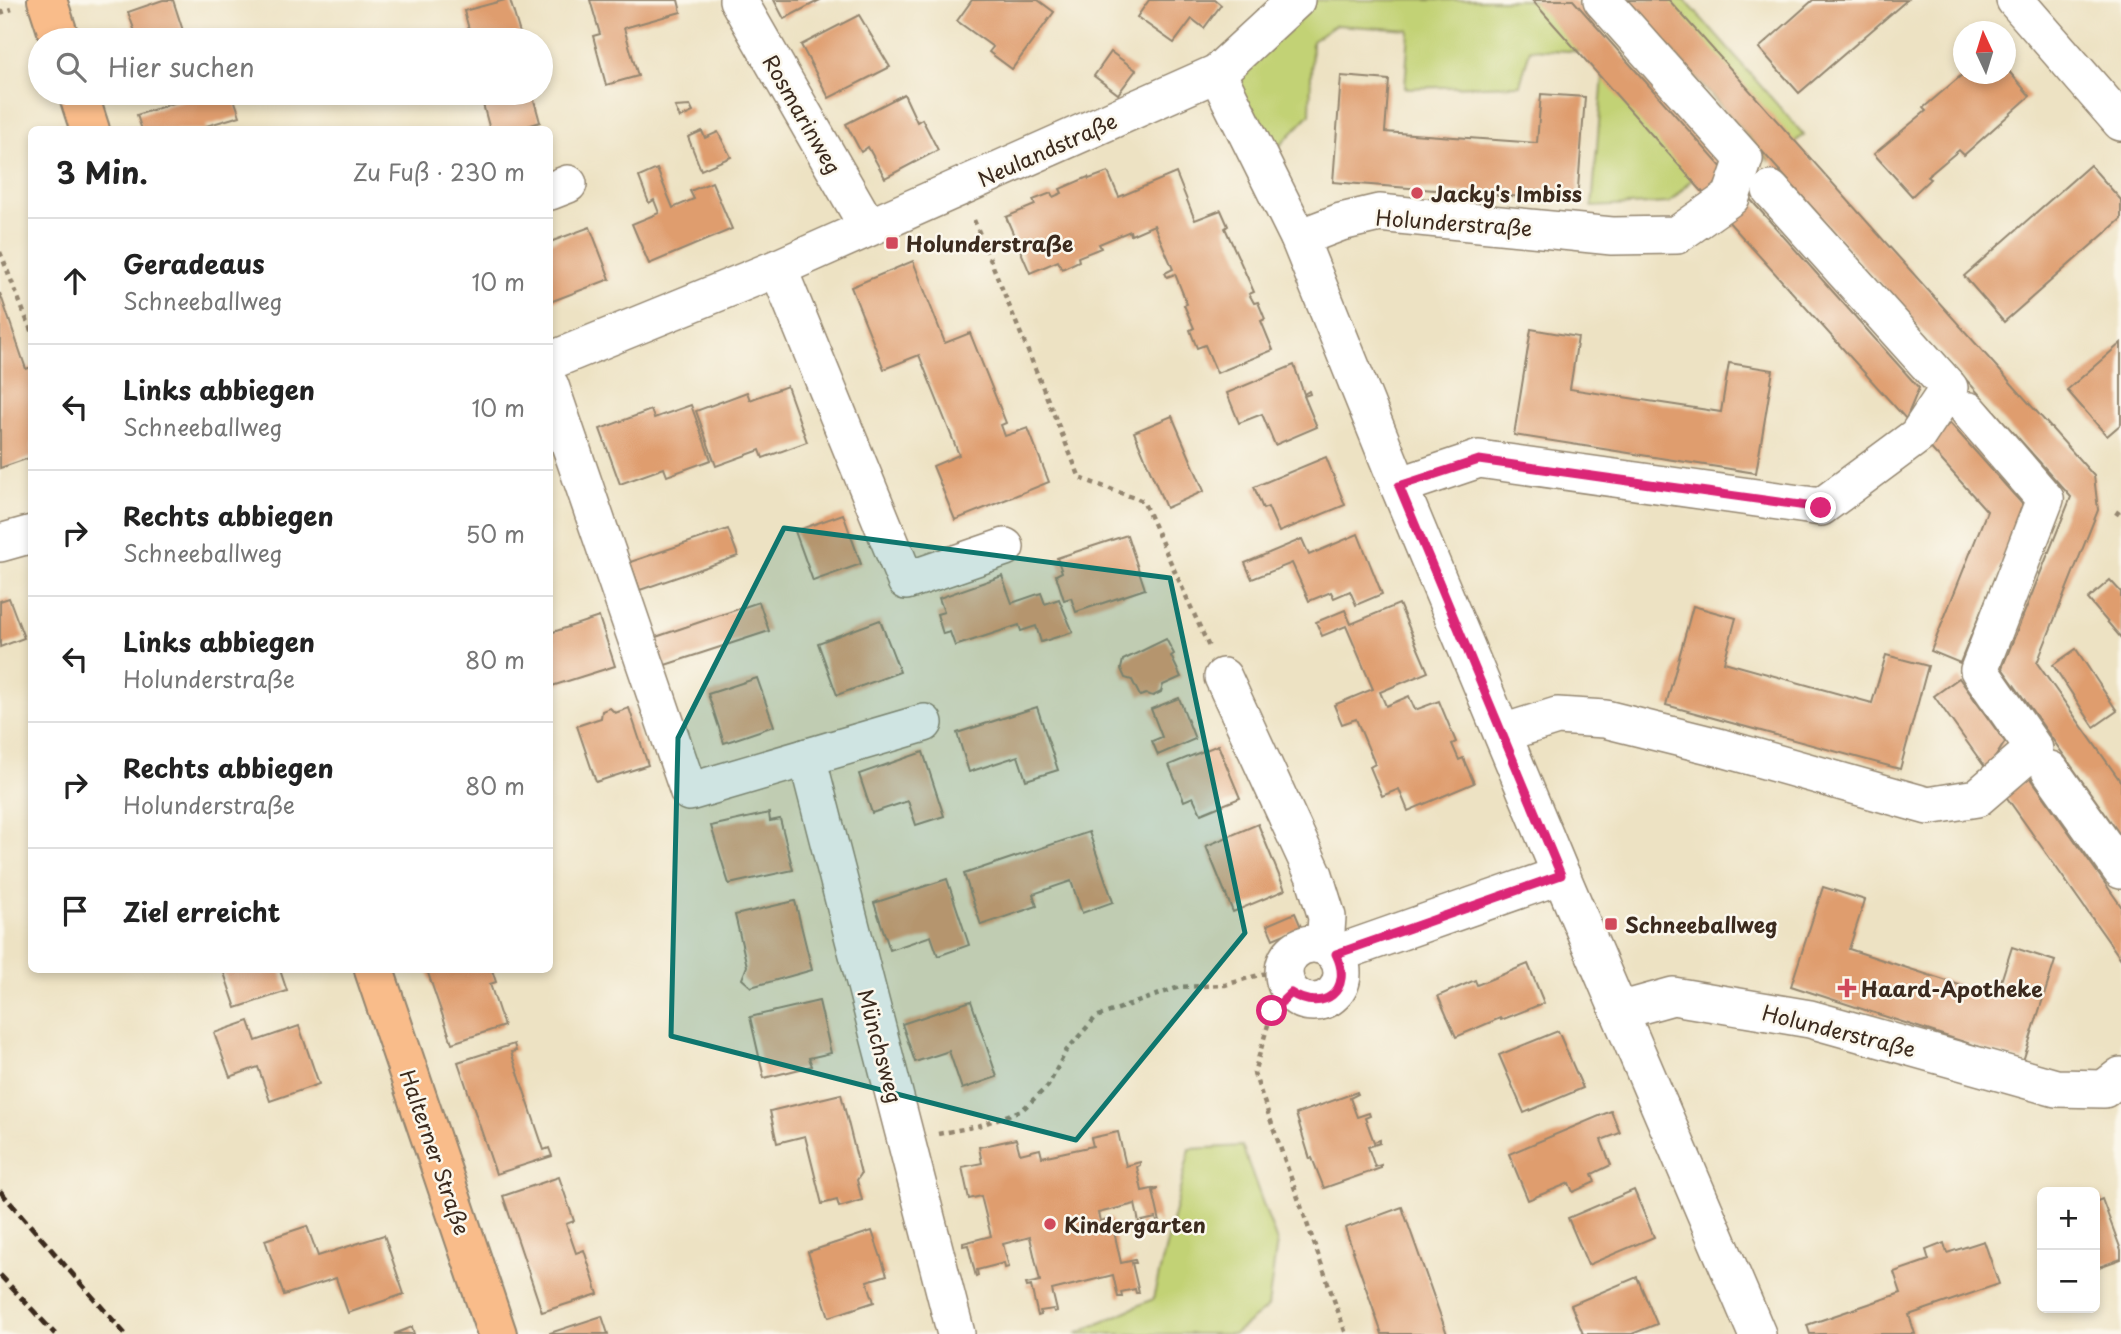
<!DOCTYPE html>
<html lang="de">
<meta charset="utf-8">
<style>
:root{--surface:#fff;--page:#f2f2f2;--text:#222;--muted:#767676;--line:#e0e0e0}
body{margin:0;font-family:"Playpen Sans",sans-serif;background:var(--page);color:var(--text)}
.controls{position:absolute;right:21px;bottom:21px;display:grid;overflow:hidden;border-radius:10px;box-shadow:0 4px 10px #0003}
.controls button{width:63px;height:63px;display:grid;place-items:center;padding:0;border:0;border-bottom:2px solid var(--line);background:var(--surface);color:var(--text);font:35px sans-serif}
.compass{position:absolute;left:1953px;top:21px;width:63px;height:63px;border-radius:50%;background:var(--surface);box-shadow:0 4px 10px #0003;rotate:356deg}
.stop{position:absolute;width:21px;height:21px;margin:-16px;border:5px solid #db2777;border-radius:50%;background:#fff}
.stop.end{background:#db2777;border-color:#fff;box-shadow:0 2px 7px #0008}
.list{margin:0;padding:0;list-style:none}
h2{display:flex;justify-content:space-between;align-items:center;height:91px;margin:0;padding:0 28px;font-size:30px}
h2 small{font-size:23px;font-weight:400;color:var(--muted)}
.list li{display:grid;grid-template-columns:46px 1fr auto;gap:21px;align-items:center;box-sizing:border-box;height:126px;padding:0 28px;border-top:2px solid var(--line)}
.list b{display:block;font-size:26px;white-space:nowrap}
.list p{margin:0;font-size:23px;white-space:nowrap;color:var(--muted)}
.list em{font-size:23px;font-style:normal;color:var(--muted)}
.icon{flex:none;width:38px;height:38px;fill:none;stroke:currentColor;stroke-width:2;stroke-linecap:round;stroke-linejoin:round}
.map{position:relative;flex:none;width:2121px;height:1334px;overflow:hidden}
.search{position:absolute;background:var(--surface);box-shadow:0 4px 10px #0003;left:28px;top:28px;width:525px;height:77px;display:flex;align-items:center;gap:18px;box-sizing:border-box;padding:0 24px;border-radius:38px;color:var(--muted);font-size:26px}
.panel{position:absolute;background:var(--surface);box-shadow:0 4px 10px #0003;left:28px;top:126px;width:525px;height:847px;border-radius:10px}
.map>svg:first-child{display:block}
.green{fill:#c2d275;stroke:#7e7e4a;stroke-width:2}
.building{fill:#df9d6e}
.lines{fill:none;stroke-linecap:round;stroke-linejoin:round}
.minor-casing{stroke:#948670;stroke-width:40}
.major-casing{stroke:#948670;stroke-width:42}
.path{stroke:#948670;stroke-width:4.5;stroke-dasharray:5 5;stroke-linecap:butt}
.minor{stroke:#fff;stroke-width:37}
.major{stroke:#f9bc8a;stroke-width:38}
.rail{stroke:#3b2a1e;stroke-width:5;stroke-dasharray:10 5;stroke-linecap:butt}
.route{stroke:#db2777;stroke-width:9}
.marked{fill:#0f766e;fill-opacity:0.2;stroke:#0f766e;stroke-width:5;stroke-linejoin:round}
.poi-dot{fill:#d1495b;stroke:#fbf7ec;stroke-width:2.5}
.labels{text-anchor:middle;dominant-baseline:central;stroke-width:5;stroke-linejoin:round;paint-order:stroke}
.street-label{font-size:21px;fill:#3b2a1e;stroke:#fbf7ec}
.poi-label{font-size:21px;font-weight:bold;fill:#3b2a1e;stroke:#fbf7ec;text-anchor:start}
</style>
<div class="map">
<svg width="2121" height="1334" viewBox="0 0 2121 1334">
<rect width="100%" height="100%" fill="#fbf7ec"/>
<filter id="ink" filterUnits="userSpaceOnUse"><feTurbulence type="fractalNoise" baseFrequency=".0143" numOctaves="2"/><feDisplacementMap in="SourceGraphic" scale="14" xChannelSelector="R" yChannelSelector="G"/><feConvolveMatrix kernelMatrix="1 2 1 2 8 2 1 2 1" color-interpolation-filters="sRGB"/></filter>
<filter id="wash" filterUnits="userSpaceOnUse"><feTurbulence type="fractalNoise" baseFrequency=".00686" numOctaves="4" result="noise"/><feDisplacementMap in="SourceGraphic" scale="28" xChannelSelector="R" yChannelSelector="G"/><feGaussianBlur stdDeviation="1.57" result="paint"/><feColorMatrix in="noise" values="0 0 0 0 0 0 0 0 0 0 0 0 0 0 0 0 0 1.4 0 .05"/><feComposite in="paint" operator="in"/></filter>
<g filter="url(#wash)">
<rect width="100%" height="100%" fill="#ede2c3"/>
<g class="green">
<path d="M1308,0H1569L1714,157L1669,203L1592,207L1604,63L1587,52L1530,49L1520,85L1405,88L1409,30L1336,25L1312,41L1310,114L1270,156L1228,74Z"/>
<path d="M1627,0H1685L1804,135L1769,161Z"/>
<path d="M1242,1146L1277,1242L1268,1307L1234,1334H1076L1153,1299L1190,1149Z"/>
</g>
<g id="blocks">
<g class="building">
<path d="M163,0H173L186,40H138L128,12Z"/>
<path d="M505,0H510L522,40H472L464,11Z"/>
<path d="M590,0H678L681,12L624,28L638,76L606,85L593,36L600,34Z"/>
<path d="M774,0H820L784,19Z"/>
<path d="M972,0H1038L1054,12L1012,69L989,52L993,47L957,21Z"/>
<path d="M1149,0H1215L1221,5L1204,28L1192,19L1174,43L1137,17Z"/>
<path d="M1532,0H1573L1724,170L1707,197Z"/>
<path d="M1627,0H1669L2094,476L2098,510L2037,663L2121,782V836L2002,668L2071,497Z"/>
<path d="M1813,0H1907L1799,93L1759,48Z"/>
<path d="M859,15L890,67L829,98L801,45Z"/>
<path d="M353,27L357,40H309Z"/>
<path d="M388,33L389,40H365Z"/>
<path d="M1111,52L1136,70L1118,94L1094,76Z"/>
<path d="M2006,68L2030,96L1964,155L1959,150L1927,177L1930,179L1912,196L1874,154L1926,111L1923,108L1963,74H2006Z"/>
<path d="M1341,76L1389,80L1385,132L1537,143L1541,94L1585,97L1577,201L1333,182Z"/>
<path d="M188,93H232L240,116L206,126L207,130H142L137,115L190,98Z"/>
<path d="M480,93H532L540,122L516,130H490Z"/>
<path d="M904,94L917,122L922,119L938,150L885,178L868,147L861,152L846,124Z"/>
<path d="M690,106L693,112L680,118L675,107Z"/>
<path d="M702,131L705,138L718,132L731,157L701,170L688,137Z"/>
<path d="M2090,165L2121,200V219L2004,322L1964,276Z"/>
<path d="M657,169L673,208L694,199L690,191L712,182L732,229L649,264L632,224L659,213L654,200L649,203L639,177Z"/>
<path d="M1108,172L1119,197L1176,173L1195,220L1221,210L1228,226L1225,228L1254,292L1249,294L1254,303L1258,302L1265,319L1261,321L1273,350L1217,373L1205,345L1197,348L1190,330L1194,328L1184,305L1187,304L1175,274L1167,277L1165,273L1173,269L1154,225L1131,235L1130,231L1099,244L1101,248L1078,257L1079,261L1062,269L1058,261L1030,273L1006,217L1035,205L1033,200L1051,193L1053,197L1062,193L1060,189L1088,177L1089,179Z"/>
<path d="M1750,199L1919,388L1906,419L1727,220Z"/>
<path d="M590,227L610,279L550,302V242Z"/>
<path d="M913,261L945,343L970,333L1006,423L1001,425L1005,436L1028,428L1049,482L955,520L933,466L959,455L919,355L884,369L851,287Z"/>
<path d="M0,293L26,369L32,367V457L0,468Z"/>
<path d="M1531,329L1578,337L1570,389L1721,412L1729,363L1773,370L1756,473L1514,435Z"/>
<path d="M2121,343V424L2107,436L2067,390Z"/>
<path d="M1294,365L1304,394L1309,391L1310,394L1304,396L1317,427L1275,445L1262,414L1239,423L1227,393Z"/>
<path d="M787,386L807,442L763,458L760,450L716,466L696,411L747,392L750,400Z"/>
<path d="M691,405L711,460L667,476L664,468L620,484L600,429L651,410L654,418Z"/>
<path d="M1172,416L1204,491L1166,508L1134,432Z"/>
<path d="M1950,423L2024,506L1960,663L1931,651L1987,511L1927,444Z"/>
<path d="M1326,457L1345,505L1279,532L1268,507L1263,509L1254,487Z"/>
<path d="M843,514L861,564L813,581L795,531Z"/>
<path d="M728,529L738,556L640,590L630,562Z"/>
<path d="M1358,534L1382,594L1356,605L1350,591L1334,598L1331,592L1309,601L1292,563L1252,579L1245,563L1302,539L1309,555Z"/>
<path d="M1127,535L1145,589L1076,612L1071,598L1064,600L1056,575L1062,572L1057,558Z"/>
<path d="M1002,576L1012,603L1041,593L1045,604L1059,599L1073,632L1041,642L1036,626L1021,631L1019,625L955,646L950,632L943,634L937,614L944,612L939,598Z"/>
<path d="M2110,580L2121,592V638L2088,599Z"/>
<path d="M9,598L24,638L0,647V601Z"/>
<path d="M759,602L769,631L656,668L647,640Z"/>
<path d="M1399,604L1428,672L1380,692L1386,706L1409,696L1415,710L1439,701L1456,742L1452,744L1459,760L1463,758L1474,783L1408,811L1399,789L1382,796L1370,767L1375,764L1356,719L1342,724L1334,705L1373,689L1346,626L1322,636L1316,622L1345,610L1351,624Z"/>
<path d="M1693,606L1736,618L1724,662L1872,703L1886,655L1928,666L1900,769L1666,705Z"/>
<path d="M599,617L615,666L552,686L550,678V633Z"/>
<path d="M880,620L900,672L837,695L818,643Z"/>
<path d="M1166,639L1174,654L1171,656L1181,677L1163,685L1161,692L1153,696L1146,694L1140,696L1132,680L1125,678L1121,669L1123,660Z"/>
<path d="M2076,649L2117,711L2094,727L2053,665Z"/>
<path d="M757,678L774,726L724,743L708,694Z"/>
<path d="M1959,678L2005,742L1987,770L1934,696Z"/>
<path d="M1179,698L1195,739L1158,755L1152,741L1162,737L1151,709Z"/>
<path d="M1037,707L1058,770L1026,780L1018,756L969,772L957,733Z"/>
<path d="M610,708L615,713L629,708L648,765L596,782L577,726L601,718L602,711Z"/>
<path d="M1218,745L1240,798L1201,814L1193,797L1184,801L1169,765Z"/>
<path d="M923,752L944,816L916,825L908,801L872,813L859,774Z"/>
<path d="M2030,777L2121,906V959L2005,795Z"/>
<path d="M769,813L770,821L780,819L793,870L729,884L711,826Z"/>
<path d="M1258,824L1285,890L1233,912L1206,846Z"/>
<path d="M1089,832L1113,902L1082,913L1071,881L1033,894L1037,906L981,925L964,874Z"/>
<path d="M947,879L969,945L938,956L931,936L890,950L874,903Z"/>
<path d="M1823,887L1865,900L1849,949L1996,997L2012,947L2055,961L2023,1061L1791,986Z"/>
<path d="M795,901L812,970L751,987L742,979L747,966L735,915Z"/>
<path d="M1295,913L1301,927L1273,939L1267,925Z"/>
<path d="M1528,964L1544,1003L1501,1020L1500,1018L1456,1037L1438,996L1475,980L1477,985Z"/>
<path d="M223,970H280L287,991L236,1008Z"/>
<path d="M427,970H492L496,982L490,984L504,1026L452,1043Z"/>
<path d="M819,1001L831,1053L809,1058L812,1066L764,1078L750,1017Z"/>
<path d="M971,1001L997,1077L962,1089L949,1051L915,1062L902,1024Z"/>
<path d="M249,1021L256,1041L299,1026L319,1084L270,1101L258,1067L230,1077L214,1033Z"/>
<path d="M1558,1031L1583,1088L1524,1113L1499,1055Z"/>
<path d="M514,1044L516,1051L511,1052L544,1150L549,1148L552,1156L496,1174L458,1062Z"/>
<path d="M1357,1092L1358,1094L1350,1098L1357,1117L1369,1113L1370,1116L1365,1118L1374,1142L1380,1140V1143L1368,1147L1375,1167L1381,1165V1168L1324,1188L1312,1158L1310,1159L1296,1114Z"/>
<path d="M841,1094L861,1174L857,1180L862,1200L839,1207L837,1200L822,1204L805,1136L777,1143L770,1111Z"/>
<path d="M1611,1111L1620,1133L1601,1140L1611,1165L1592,1174L1595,1182L1573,1192L1569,1183L1528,1200L1509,1154Z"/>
<path d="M1118,1132L1126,1166L1140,1162V1165L1137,1167L1142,1191L1157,1188V1190L1153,1191L1160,1222H1157L1156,1218L1142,1221L1143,1226L1140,1227L1135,1204L1098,1213L1100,1221L1111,1218L1121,1263L1135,1260L1136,1263H1132L1139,1293H1136L1135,1289L1121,1292L1122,1297H1118L1113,1275L1052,1290L1057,1311L1054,1312L1053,1309L1040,1311L1041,1315L1038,1316L1031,1286L1027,1287L1026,1284L1040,1281L1030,1237L1003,1244L1009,1267L1005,1268L1004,1263L977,1270L978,1276L976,1277L968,1245L963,1246V1243L991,1236L981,1196L969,1199L962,1167L982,1163L979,1147L1016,1139L1020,1154L1040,1149L1042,1157L1093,1146L1091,1138Z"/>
<path d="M559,1177L574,1221L566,1224L576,1253L584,1250L598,1294L542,1312L503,1196Z"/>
<path d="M1634,1190L1654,1237L1588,1265L1568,1218Z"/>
<path d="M2102,1199L2121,1250V1259L2099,1267L2095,1257V1202Z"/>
<path d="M1402,1207L1447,1334H1382L1345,1228Z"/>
<path d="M307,1226L318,1256L384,1235L404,1294L348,1313L336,1278L284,1295L265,1240Z"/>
<path d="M872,1231L887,1275L867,1281L874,1302L829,1317L808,1252Z"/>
<path d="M1984,1241L1999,1284L1909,1315L1915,1334H1810L1807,1325L1901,1293L1894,1272L1929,1260L1926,1250L1944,1243L1947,1253Z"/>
<path d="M1637,1277L1657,1324L1632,1334H1583L1571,1305Z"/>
<path d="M602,1316L608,1334H550V1333Z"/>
<path d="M412,1327L414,1334H394Z"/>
</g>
</g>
</g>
<g filter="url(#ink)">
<use href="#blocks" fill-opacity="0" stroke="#948670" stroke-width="2"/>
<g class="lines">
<defs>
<g id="minor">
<path d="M738,0L868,227"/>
<path d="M2015,0L2121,122"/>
<path d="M1217,73L1299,238L1399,486L1561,875L1757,1334"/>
<path d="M550,191L568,184"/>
<path d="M1299,238L1341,222L1379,213L1612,236L1677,235L1731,197L1744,159L1602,0"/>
<path d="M778,268L906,581L1005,547"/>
<path d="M550,361L778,268L1217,73L1296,0"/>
<path d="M550,386L689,792L924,723"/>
<path d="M1399,486L1479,459L1821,507L1917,436L1949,388L1771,190"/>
<path d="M0,543L32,534"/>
<path d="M1223,677L1314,875L1327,917L1325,945"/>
<path d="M1503,733L1557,716L1605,719L1722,748L1928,806L1977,798L2034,749L1979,670L2045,499L1969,411"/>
<path d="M807,757L956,1334"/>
<path d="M2050,770L2121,870"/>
<circle cx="1313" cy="973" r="29"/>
<path d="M1336,954L1561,875"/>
<path d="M1619,1011L1673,996L1810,1019L2056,1088L2104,1089L2121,1076"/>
</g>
<g id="major">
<path d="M47,0L60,40"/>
<path d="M78,93L90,130"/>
<path d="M374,970L497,1334"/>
</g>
</defs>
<use href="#minor" class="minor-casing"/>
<use href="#major" class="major-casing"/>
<g class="path">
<path d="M0,13L12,9"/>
<path d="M974,220L1080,478L1143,501L1209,647"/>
<path d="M0,252L32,333"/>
<path d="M2116,515L2121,508"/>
<path d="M1291,993L1272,1011L1254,1073L1346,1334"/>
<path d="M938,1134L978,1126L1022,1110L1048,1086L1066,1051L1096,1017L1179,987L1225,985L1262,974L1283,972"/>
</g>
<use href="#minor" class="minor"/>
<use href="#major" class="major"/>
<g class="rail">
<path d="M0,1191L125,1334"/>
<path d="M0,1275L55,1334"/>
</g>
</g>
</g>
<g class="lines" filter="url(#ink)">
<path class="route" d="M1272,1011L1291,993C1323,1014 1354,990 1336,954L1561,875L1399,486L1479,460L1821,508"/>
</g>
<path class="marked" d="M784,528L1170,578L1245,933L1076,1140L671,1036L678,738Z"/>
<g class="poi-dot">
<circle cx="1417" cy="193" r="7"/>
<rect x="885" y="236" width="14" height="14" rx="3.5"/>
<rect x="1604" y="917" width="14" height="14" rx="3.5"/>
<path d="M1843.5 977.5h7v7h7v7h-7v7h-7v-7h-7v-7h7z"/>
<circle cx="1050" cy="1224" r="7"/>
</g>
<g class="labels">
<g class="street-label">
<text transform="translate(803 114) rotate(60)">Rosmarinweg</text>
<text transform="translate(1047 149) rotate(-24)">Neulandstraße</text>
<text transform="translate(1454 222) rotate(4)">Holunderstraße</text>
<text transform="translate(1839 1030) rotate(14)">Holunderstraße</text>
<text transform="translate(881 1046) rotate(75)">Münchsweg</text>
<text transform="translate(436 1152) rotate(71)">Halterner Straße</text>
</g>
<g class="poi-label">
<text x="1431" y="193">Jacky's Imbiss</text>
<text x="906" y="243">Holunderstraße</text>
<text x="1625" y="924">Schneeballweg</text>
<text x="1861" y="988">Haard-Apotheke</text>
<text x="1064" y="1224">Kindergarten</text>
</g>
</g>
</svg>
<div class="controls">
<button>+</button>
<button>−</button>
</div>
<svg class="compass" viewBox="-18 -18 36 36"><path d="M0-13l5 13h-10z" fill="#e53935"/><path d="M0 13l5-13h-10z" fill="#767676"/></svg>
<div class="stop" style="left:1272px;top:1011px"></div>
<div class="stop end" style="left:1821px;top:508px"></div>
<div class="search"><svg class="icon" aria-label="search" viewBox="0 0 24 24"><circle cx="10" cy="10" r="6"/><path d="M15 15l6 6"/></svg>Hier suchen</div>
<section class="panel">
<h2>3 Min.<small>Zu Fuß · 230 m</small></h2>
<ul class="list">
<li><svg class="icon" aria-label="ahead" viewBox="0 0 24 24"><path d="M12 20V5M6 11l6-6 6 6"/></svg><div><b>Geradeaus</b><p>Schneeballweg</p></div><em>10 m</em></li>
<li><svg class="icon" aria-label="left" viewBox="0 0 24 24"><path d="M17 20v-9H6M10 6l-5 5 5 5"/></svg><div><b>Links abbiegen</b><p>Schneeballweg</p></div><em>10 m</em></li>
<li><svg class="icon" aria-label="right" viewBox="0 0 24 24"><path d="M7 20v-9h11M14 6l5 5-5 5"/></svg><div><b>Rechts abbiegen</b><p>Schneeballweg</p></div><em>50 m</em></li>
<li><svg class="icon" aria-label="left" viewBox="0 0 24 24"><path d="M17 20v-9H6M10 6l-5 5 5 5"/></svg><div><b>Links abbiegen</b><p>Holunderstraße</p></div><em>80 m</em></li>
<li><svg class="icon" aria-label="right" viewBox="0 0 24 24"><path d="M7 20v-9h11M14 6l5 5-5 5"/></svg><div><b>Rechts abbiegen</b><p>Holunderstraße</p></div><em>80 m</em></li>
<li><svg class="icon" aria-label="arrive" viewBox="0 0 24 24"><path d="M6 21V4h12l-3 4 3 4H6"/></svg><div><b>Ziel erreicht</b></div></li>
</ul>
</section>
</div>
